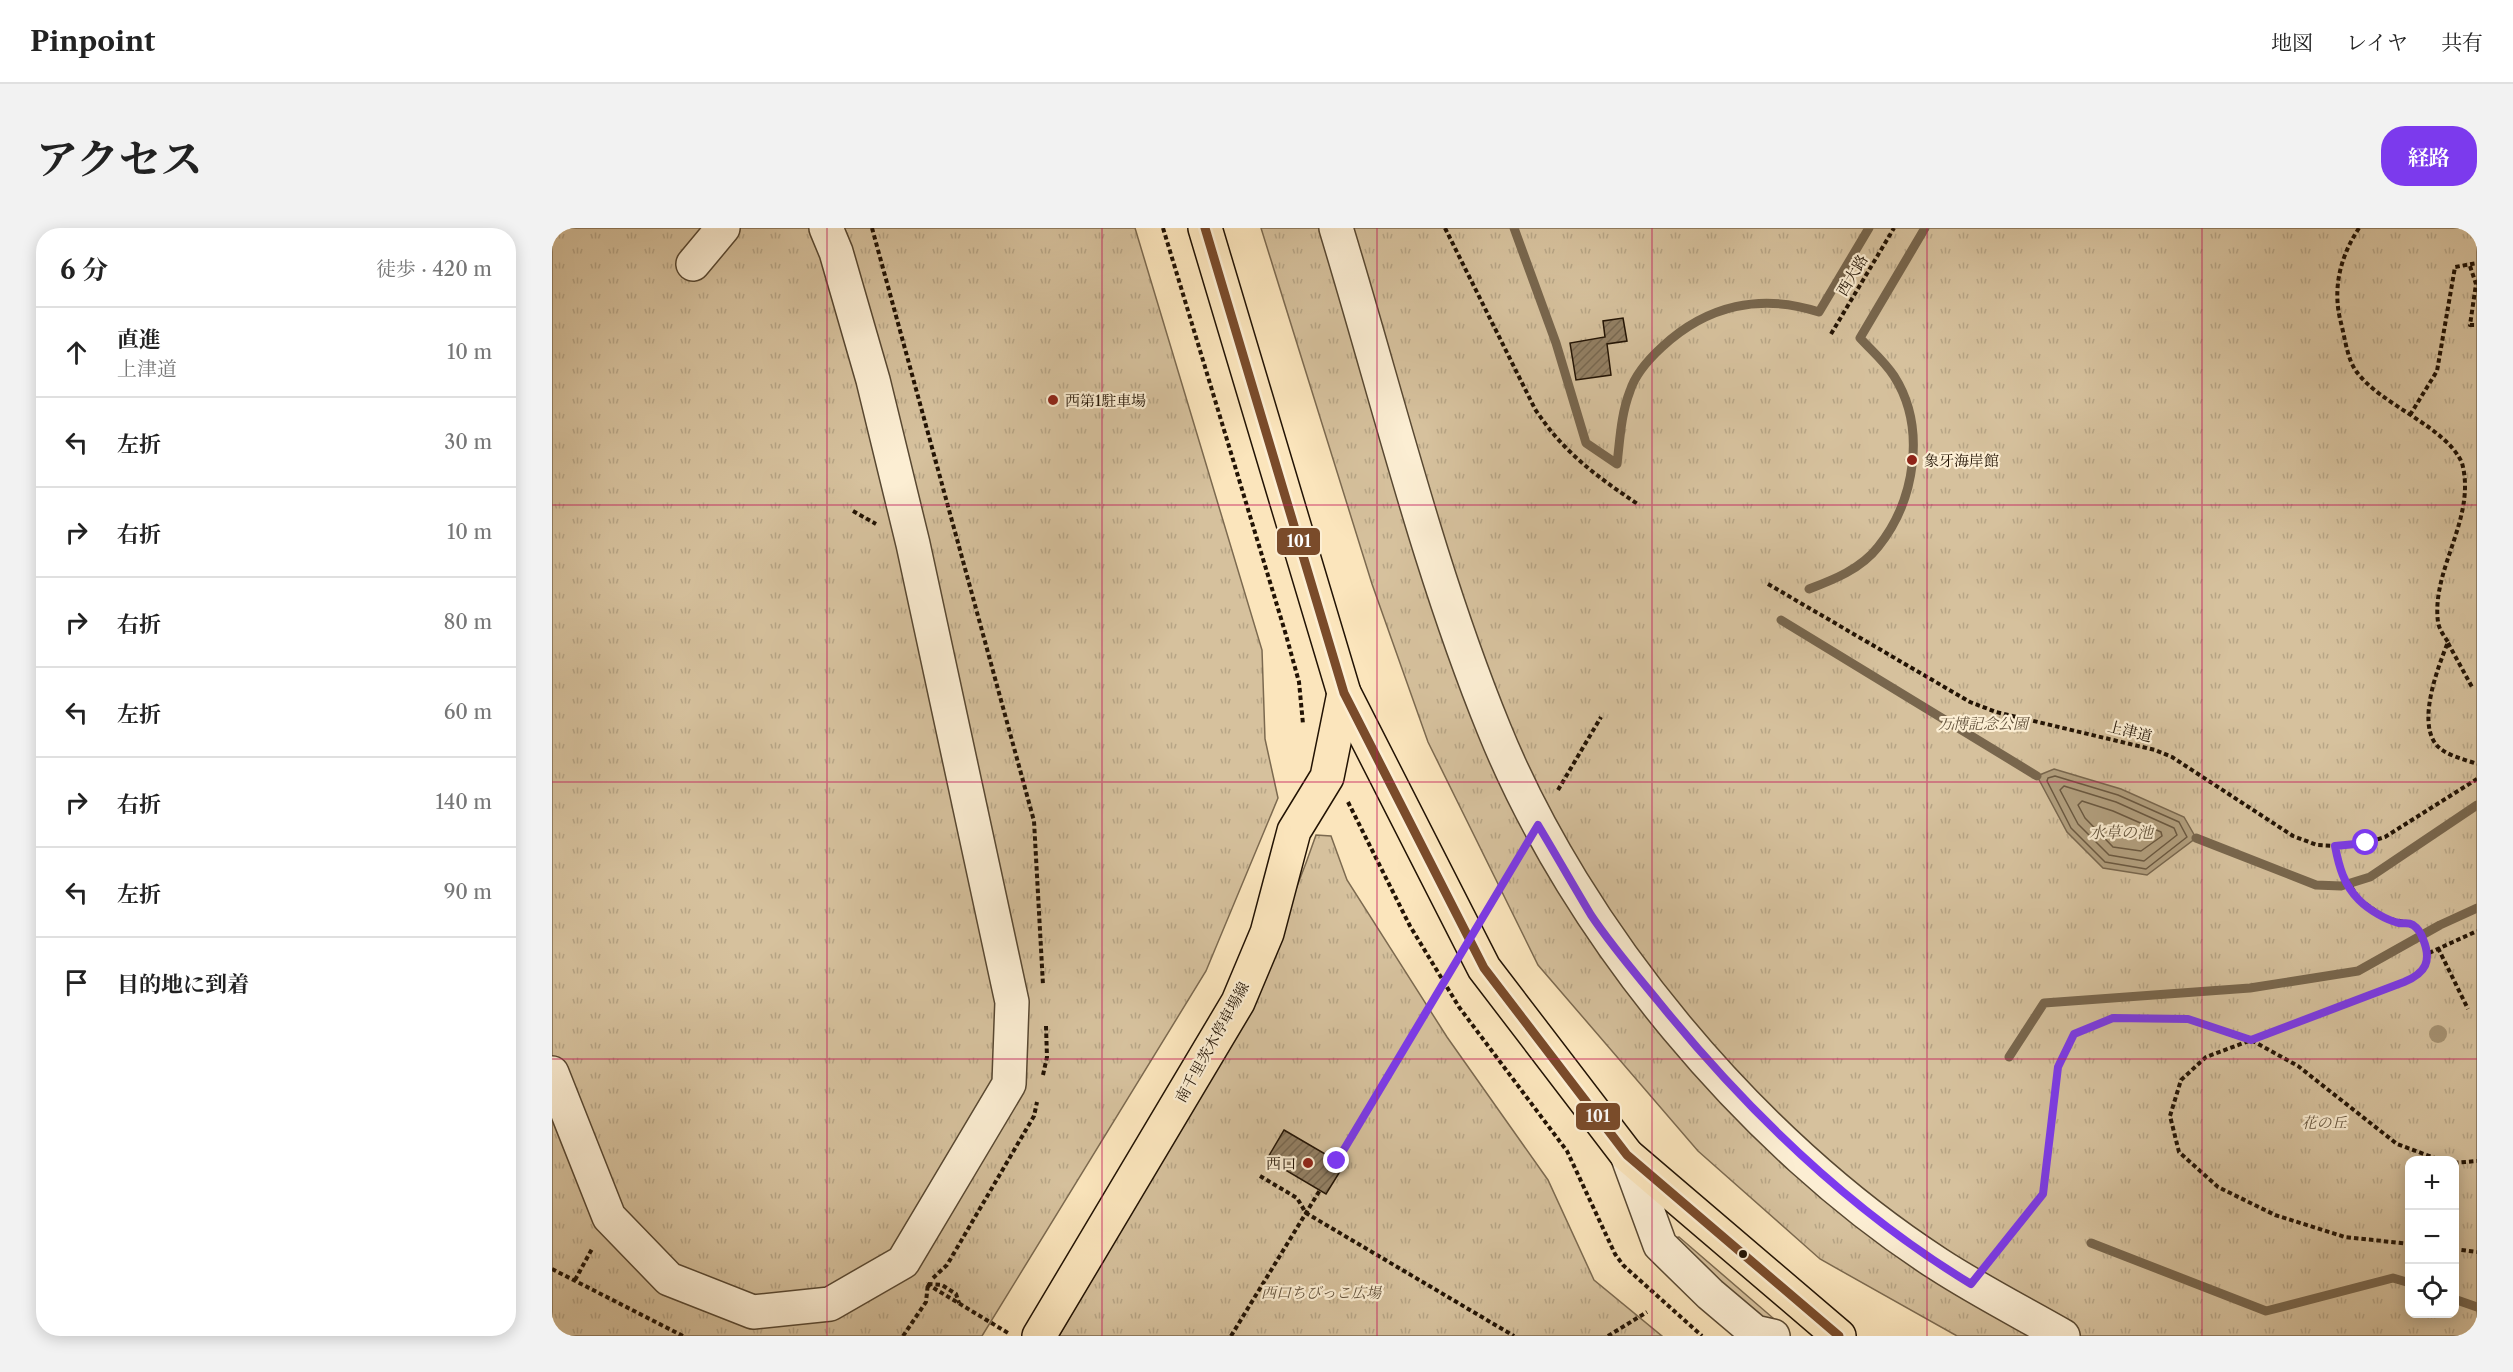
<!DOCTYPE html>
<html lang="ja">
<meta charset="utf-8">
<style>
:root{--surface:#fff;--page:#f2f2f2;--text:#222;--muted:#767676;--line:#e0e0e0;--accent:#7c3aed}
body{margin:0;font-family:"Libre Caslon Text","Noto Serif JP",serif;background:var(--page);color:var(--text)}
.controls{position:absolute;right:18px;bottom:18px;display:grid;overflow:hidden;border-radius:12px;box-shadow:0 3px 15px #0003}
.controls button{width:54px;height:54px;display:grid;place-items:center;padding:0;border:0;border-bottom:2px solid var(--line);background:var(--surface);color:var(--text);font:30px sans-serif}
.stop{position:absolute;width:18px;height:18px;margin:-14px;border:4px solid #7c3aed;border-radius:50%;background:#fff}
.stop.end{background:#7c3aed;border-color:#fff;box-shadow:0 2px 6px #0008}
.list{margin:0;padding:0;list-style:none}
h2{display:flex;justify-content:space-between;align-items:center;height:78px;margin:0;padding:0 24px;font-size:26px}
h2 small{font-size:20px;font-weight:400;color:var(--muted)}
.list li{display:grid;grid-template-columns:39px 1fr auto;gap:18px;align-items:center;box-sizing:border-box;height:90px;padding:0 24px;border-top:2px solid var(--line)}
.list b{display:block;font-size:22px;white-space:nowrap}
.list p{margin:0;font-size:20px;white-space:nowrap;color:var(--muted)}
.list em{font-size:20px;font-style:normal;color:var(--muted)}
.icon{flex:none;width:33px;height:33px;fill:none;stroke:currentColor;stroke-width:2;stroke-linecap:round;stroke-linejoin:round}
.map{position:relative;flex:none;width:1925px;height:1108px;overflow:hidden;border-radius:24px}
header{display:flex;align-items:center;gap:36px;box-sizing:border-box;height:84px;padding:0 30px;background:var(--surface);border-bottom:2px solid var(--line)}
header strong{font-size:28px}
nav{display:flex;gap:33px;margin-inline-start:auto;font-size:21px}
.intro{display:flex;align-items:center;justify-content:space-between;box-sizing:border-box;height:144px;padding:0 36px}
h1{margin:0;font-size:42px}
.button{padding:15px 27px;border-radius:24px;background:var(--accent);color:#fff;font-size:21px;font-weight:700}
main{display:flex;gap:36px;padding:0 36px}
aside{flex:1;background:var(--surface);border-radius:24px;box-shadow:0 3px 15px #0003}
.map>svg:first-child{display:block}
.green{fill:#d6c19d;stroke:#7c6a50;stroke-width:1.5}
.park{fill:url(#park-tufts);stroke:#7c6a50;stroke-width:1.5;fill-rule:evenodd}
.water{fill:#b19e7d;stroke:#78664d;stroke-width:1.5}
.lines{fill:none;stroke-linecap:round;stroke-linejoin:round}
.shore{stroke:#6a5840;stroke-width:1.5}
.stream{stroke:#78664d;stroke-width:9}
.building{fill:url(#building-hatch);stroke:#221304;stroke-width:1.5}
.minor-casing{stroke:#584832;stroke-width:36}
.major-casing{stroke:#221304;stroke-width:36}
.path{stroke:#221304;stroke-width:4;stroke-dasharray:4.5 3;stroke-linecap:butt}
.minor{stroke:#fceed3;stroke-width:33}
.major{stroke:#fbe5bc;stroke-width:33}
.path-bridge{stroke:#221304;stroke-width:4;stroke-dasharray:4.5 3;stroke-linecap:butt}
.bus-1-casing{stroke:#fceed3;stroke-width:14}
.bus-1{stroke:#7a4b2a;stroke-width:9}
.tree{fill:#a69374}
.route{stroke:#7c3aed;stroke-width:8}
.grid{fill:none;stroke:#c2185b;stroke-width:1.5;stroke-opacity:0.55}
.poi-dot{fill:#8f2418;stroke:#fceed3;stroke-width:2}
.bus-dot{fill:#221304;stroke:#fceed3;stroke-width:2}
.labels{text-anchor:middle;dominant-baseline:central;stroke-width:4.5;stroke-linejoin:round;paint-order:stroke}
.street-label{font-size:15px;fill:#221304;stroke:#fceed3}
.poi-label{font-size:15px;fill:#221304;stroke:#fceed3;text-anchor:start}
.park-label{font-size:15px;font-style:italic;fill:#61503a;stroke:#fceed3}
.water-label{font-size:16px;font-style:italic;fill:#62523a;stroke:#fceed3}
.line-badge{stroke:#fceed3;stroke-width:2}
.badge-label{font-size:16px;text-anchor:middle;font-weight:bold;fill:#fff}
</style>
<header>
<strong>Pinpoint</strong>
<nav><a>地図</a><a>レイヤ</a><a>共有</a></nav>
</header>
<div class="intro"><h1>アクセス</h1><a class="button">経路</a></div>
<main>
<aside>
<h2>6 分<small>徒歩 · 420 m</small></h2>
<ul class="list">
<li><svg class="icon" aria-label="ahead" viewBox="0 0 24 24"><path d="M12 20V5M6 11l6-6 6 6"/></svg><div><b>直進</b><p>上津道</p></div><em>10 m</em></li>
<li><svg class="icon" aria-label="left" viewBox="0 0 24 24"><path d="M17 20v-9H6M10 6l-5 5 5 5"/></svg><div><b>左折</b></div><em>30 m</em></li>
<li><svg class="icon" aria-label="right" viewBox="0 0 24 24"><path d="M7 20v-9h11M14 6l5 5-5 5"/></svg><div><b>右折</b></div><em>10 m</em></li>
<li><svg class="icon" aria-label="right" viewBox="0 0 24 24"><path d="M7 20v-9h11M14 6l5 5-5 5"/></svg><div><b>右折</b></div><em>80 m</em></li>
<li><svg class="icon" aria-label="left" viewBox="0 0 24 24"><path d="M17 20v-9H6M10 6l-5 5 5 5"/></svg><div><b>左折</b></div><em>60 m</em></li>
<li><svg class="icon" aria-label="right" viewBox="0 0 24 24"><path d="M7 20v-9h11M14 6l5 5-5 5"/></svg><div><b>右折</b></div><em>140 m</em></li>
<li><svg class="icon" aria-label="left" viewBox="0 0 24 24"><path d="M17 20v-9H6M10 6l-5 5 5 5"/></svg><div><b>左折</b></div><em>90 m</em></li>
<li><svg class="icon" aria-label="arrive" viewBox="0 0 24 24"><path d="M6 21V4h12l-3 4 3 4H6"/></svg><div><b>目的地に到着</b></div></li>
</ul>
</aside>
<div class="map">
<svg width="1925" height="1108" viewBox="0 0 1925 1108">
<defs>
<pattern id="park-tufts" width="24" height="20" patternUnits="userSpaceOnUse" patternTransform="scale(1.5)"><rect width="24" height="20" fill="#d6c19d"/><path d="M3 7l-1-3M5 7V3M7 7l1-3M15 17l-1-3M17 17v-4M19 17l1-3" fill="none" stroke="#b7a586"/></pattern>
<pattern id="building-hatch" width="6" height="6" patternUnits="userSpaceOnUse" patternTransform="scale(1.5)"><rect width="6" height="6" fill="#938064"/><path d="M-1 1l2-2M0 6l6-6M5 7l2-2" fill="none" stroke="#786850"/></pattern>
</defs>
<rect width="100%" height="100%" fill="#fbe5bc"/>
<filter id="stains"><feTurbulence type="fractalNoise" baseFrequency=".00333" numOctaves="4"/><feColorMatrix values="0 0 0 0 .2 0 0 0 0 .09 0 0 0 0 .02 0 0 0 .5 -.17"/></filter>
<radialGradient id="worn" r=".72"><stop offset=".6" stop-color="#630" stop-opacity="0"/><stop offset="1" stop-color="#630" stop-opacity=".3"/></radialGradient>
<path class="green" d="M1127,1009L1221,1090V1097L1214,1099L1121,1010Z"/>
<g class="park">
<path d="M0,0H583L710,422L713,511L726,570L654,743L430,1108H0Z"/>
<path d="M709,0H1925V1108H1405L1268,1031L1146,923L986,737L876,514L820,356ZM1858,932H1902V1086H1858Z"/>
<path d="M764,607L779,608L795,652L895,809L996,952L1042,1052L1110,1108H507C600,945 703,785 764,607Z"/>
</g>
<path class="water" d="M1502,541L1569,561L1632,589L1644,610L1595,647L1551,640L1515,604L1485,548Z"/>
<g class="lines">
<g class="shore">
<path d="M1503,548L1566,567L1627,594L1635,609L1594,641L1553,634L1519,600L1495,553L1496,550Z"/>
<path d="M1512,558L1564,574L1622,600L1625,607L1592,633L1557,627L1526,596L1508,562Z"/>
<path d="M1530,573L1561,583L1609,604L1610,608L1589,623L1561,619L1533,590L1526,577Z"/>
</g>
<g class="stream">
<path d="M962,0L1004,115L1034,215L1065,236C1068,211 1069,186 1078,163C1083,147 1098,130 1110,119C1155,77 1209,65 1267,84L1317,0"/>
<path d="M1257,361C1281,352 1309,341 1326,319C1363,273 1375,200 1342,148C1333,134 1319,122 1308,110L1373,0"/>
<path d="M1229,392L1485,548"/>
<path d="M1644,610L1764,657L1789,658L1818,649L1925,577"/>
<path d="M1457,829L1492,775L1698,760L1806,743L1888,697L1925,680"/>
<path d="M1539,1015L1714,1083L1841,1050L1858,1055"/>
<path d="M1902,1071L1925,1079"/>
</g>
</g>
<g class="building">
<path d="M1071,90L1075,113L1055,116L1059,147L1024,152L1018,115L1053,109L1051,93Z"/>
<path d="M732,902L792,937L774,966L715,931Z"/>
</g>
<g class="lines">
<defs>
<g id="minor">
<path d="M784,0C835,167 876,339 942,501C1025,706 1199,915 1386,1036C1426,1062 1469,1084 1511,1108"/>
<path d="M141,36L171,0"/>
<path d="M0,845L57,989L117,1051L201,1084L278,1076L351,1034L457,856L460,774L361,316L321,152L284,24L274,0"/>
<path d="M1075,927L1108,1017L1158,1066L1203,1104L1221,1108"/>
</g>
<g id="major">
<path d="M653,0L792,465L932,740L1075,927L1287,1108"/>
<path d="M487,1108L686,774L715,705L742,603L775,549L792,465"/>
</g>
</defs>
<use href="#minor" class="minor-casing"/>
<use href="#major" class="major-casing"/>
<g class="path">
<path d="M320,0L482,593L491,757"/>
<path d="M611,0L734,407L747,454L751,496"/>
<path d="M893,0L983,181C1011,224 1044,248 1087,277"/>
<path d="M1807,0C1788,29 1780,61 1789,95C1793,110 1795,130 1804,143C1828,177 1894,198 1910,235C1925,290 1879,341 1886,394C1887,401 1892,408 1896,414C1886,439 1866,491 1883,515C1891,527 1912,531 1925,536"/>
<path d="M1918,38L1924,56L1918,97H1925"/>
<path d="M1279,106L1342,0"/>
<path d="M1858,187L1885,143L1903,39L1925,35"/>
<path d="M301,283L324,296"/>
<path d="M1216,356L1418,474L1444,484L1603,522L1620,529L1741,608L1765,617L1783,618L1814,615L1833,609L1925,551"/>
<path d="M1896,415L1920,459"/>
<path d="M1006,562L1049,489"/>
<path d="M796,574L858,698L907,779L1015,923L1063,1026L1071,1037L1150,1108"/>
<path d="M1783,618L1788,642L1808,672L1834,690L1857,695L1868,703L1877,725L1875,733L1867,746L1852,755L1654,829L1629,852L1618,888L1627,924L1666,959L1723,987L1793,1009L1858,1016"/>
<path d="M1886,720L1916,781"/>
<path d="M1877,725L1925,703"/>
<path d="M491,847L495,829L494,798"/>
<path d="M1902,935L1925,933"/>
<path d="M708,948L745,970L754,985L962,1108"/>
<path d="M1902,1021L1925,1024"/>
<path d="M1437,1033L1491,966L1506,839L1522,806L1561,790L1636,791L1699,812L1746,838L1845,916L1888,932"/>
<path d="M0,1041L131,1108"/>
<path d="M381,1050L395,1037L482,888L485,874"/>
<path d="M23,1052L41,1019"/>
<path d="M375,1056L456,1105"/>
<path d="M376,1056L390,1057L404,1066L407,1075"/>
<path d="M351,1108L374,1074L376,1055"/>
<path d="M679,1108L768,962"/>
<path d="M1056,1108L1095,1084"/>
</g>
<use href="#minor" class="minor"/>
<use href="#major" class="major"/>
<path class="path-bridge" d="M785,933L986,597"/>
<defs>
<path id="bus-1" d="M653,0L792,465L932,740L1075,927L1287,1108"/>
</defs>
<use href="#bus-1" class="bus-1-casing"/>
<use href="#bus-1" class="bus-1"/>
</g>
<circle class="tree" cx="1886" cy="806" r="9"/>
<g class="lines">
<path class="route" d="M785,933L986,597C1004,627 1021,657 1039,687C1059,717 1083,745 1106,773C1195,883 1297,982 1419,1056L1491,966L1506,839L1522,806L1561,790L1636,791L1699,812L1852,754C1874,745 1880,733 1871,711C1869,705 1867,701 1861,697C1856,694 1853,696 1847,695C1834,692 1817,682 1807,672C1792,657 1787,639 1783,618L1814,615"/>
</g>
<path class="grid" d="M275,0V1108M550,0V1108M825,0V1108M1100,0V1108M1375,0V1108M1650,0V1108M0,277H1925M0,554H1925M0,831H1925"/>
<g class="poi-dot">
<circle cx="501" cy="172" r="6"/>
<circle cx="1360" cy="232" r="6"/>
<circle cx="756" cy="935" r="6"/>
</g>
<circle class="bus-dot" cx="1191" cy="1026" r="5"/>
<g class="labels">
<g class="street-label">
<text transform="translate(1300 47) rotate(-59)">西大路</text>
<text transform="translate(1578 503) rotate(14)">上津道</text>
<text transform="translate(660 814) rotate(-61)">南千里茨木停車場線</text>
</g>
<g class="poi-label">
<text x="513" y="172">西第1駐車場</text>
<text x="1372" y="232">象牙海岸館</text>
<text x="744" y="935" text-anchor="end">西口</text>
</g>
<g class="park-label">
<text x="1431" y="495">万博記念公園</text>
<text x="1772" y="894">花の丘</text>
<text x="769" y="1064">西口ちびっこ広場</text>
</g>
<g class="water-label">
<text x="1569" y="604">水草の池</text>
</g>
</g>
<g class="line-badge">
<rect x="724" y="299" width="45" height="29" rx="6" fill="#7a4b2a"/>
<rect x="1023" y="874" width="46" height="29" rx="6" fill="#7a4b2a"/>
</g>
<g class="badge-label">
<text x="747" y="319">101</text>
<text x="1046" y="894">101</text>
</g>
<rect width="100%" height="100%" filter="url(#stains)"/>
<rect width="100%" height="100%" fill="url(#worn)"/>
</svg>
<div class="controls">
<button>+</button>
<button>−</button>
<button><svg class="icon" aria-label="locate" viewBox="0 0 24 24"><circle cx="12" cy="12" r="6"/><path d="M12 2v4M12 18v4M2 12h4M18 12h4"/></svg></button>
</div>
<div class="stop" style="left:1814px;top:615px"></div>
<div class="stop end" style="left:785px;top:933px"></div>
</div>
</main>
